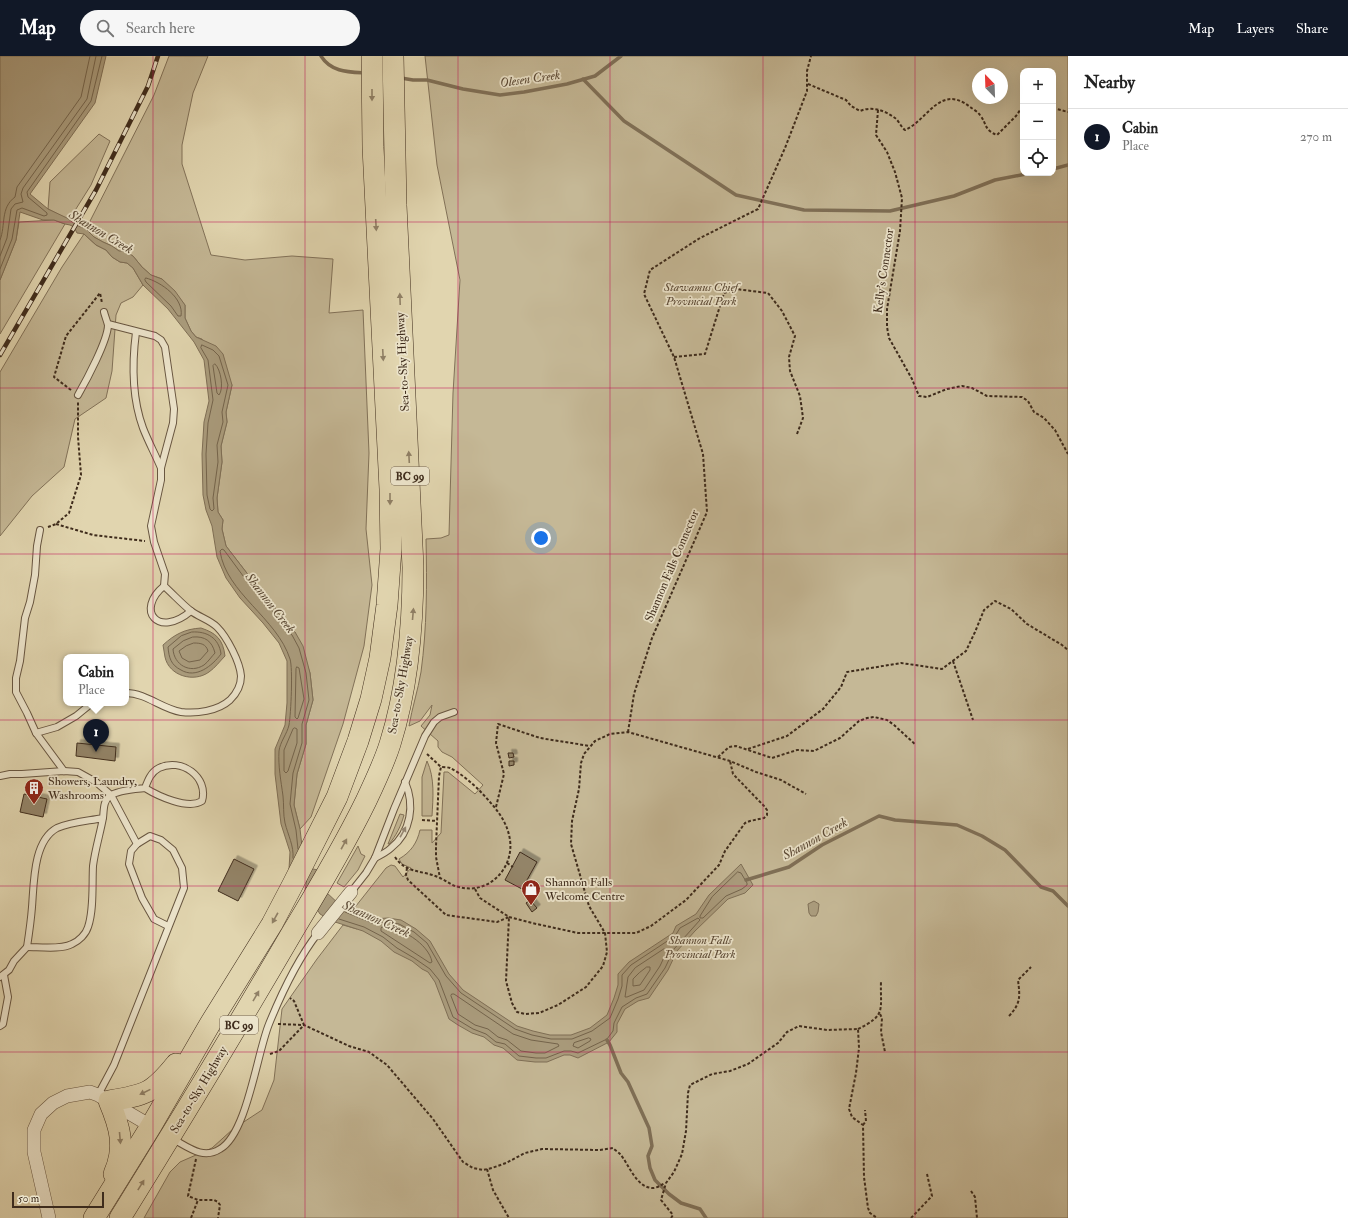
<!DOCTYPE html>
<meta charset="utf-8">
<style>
:root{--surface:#fff;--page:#f6f6f6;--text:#222;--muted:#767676;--line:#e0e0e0;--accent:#111827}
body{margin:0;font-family:"IM FELL Double Pica",serif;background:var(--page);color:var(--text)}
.controls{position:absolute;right:12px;top:12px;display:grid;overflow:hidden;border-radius:8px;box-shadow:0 4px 16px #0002}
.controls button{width:36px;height:36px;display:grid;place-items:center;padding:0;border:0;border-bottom:1px solid var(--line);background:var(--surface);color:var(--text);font:20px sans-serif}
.compass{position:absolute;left:972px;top:12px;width:36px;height:36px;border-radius:50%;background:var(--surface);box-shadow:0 4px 16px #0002;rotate:337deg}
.scale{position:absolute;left:12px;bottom:10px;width:92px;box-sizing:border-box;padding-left:4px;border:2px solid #3f2c1c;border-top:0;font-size:11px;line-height:14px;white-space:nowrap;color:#3f2c1c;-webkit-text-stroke:3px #ece4cb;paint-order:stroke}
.you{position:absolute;left:541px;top:482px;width:14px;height:14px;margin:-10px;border:3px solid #fff;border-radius:50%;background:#1a73e8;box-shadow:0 0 0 6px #1a73e833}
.badge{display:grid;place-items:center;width:26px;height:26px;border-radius:50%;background:var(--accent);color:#fff;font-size:13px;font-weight:700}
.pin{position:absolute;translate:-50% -33px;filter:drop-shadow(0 1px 2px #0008)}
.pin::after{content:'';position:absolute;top:21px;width:14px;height:12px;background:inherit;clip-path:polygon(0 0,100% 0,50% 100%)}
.popup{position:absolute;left:63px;top:598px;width:66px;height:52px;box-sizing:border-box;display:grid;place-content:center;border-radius:8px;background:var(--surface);filter:drop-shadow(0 1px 3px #0005);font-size:13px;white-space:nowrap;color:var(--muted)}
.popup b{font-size:15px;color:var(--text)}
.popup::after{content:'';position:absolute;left:50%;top:100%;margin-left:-8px;border:8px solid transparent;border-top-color:var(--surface)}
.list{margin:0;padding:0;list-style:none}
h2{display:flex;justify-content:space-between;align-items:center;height:52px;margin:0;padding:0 16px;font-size:17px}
h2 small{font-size:13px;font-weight:400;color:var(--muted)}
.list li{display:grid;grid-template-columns:26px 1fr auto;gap:12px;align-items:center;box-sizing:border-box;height:56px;padding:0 16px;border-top:1px solid var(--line)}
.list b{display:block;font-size:15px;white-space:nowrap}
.list p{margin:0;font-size:13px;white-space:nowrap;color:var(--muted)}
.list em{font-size:13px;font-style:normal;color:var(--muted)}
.icon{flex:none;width:22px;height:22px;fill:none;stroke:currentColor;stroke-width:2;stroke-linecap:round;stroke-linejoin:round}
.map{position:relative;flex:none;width:1068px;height:1162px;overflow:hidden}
header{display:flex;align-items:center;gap:24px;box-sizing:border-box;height:56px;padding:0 20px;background:var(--accent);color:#fff}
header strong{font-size:19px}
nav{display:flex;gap:22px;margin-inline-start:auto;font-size:14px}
.search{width:280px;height:36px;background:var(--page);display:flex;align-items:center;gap:10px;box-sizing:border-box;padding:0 14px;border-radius:22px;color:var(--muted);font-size:15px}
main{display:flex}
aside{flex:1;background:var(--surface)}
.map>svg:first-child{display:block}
.green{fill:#c5b896;stroke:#827259;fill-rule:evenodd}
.water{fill:#aa9c7d;stroke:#7f6f56}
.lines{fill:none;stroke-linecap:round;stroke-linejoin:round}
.shore{stroke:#74644c;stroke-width:1}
.stream{stroke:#7f6f56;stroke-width:3.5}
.building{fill:#938468;stroke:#3f2c1c;filter:url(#shadow)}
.service-casing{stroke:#685641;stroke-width:8}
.minor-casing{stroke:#685641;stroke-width:14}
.trunk-casing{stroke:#3f2c1c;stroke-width:22}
.path{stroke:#3f2c1c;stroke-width:2;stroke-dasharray:3 2;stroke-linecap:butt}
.service{stroke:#ece4cb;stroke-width:6}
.minor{stroke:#ece4cb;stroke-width:13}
.trunk{stroke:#e1d5af;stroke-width:21}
.rail-casing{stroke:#3f2c1c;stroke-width:4.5}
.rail{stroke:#ece4cb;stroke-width:3;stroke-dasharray:9;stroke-linecap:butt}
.oneway{fill:#908066}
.oneway2{fill:#968874}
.grid{fill:none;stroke:#c2185b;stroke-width:1;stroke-opacity:0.55}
.labels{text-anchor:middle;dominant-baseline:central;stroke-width:3.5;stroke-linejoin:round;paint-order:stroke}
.shield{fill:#ece4cb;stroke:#736350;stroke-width:1}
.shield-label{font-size:11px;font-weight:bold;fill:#3f2c1c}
.street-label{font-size:12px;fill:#3f2c1c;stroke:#ece4cb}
.park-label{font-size:12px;font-style:italic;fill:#5a4834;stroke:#ece4cb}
.poi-label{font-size:12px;fill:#3f2c1c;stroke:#ece4cb;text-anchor:start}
.water-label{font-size:13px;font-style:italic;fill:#5a4834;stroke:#ece4cb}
</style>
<header>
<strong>Map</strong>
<div class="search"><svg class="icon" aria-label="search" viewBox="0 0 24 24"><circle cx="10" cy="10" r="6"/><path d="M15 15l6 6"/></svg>Search here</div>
<nav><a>Map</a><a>Layers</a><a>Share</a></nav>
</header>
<main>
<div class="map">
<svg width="1068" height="1162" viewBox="0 0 1068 1162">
<defs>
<filter id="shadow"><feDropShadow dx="3.5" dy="-3.5" stdDeviation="0" flood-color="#0004"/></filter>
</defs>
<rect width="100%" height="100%" fill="#e1d5af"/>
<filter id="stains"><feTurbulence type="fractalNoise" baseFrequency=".005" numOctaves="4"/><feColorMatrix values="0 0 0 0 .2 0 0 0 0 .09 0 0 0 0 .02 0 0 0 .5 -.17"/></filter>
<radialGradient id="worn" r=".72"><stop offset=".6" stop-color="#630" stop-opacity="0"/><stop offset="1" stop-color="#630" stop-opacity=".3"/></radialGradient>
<g class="green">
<path d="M169,0H208L193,37L182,89V108L211,199L245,204L292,200L333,203L329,257L363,254L369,397L366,473L372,529L364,590L343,668L311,761L300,773L294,749L297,718L306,688V669L313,644L310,617L295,576L285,567L266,538L253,525L226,490L222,473L223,464L218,456L217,442L222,406L221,390L227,366L226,356L232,329L202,283L196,281L191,275L185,262V249L162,223L151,219L142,211L133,200L119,195L112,190L103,186L94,181L86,173L154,39Z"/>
<path d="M425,0H1068V1162H144L170,1116L180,1106L212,1092L233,1073L262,1054L274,1024L282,953L317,903L343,869L357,873L367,862L352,855L386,812L391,809L395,810L403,821L411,812L402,808L399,803C411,796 417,787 420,774H432V787L441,777L444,716H448L475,738L483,729L452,701L442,696L438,691V685L421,670L430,659L432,649L420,665L409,670C412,652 418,634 421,616C427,572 427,528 426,483L441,482L449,479L453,337L460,224L437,109ZM1023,15H1053V117H1023ZM978,18H1002V42H978Z"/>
<path d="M99,78L110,85L91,129L69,164L48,153L50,126Z"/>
<path d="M54,164L65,168L0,278V224L16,184L19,166Z"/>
<path d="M84,178L96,189L106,194L112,201L120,206L127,207L133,212L143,229L133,241L121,247L116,259L112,315L106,342L75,363L64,411L32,440L0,480V316L62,211Z"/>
<path d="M427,705C435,722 433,742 432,760H422V721Z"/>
<path d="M400,758L404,759C401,770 396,780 389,788H388Z"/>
<path d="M358,790L361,798L365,800L358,814L344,831L337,827Z"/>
</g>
<g class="water">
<path d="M0,0H106L95,47L30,138L48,153L67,162L76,169L86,173L94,181L103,186L112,190L119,195H125L133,200L142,211L151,219L162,223L175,235L185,249V262L191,275L196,281L216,290L223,298L232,329L226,356L227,366L221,390L222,406L217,442L218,456L223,464L222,473L226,490L253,525L266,538L285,567L295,576L303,590L310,617L313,644L306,669V688L297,718L294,749L300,773L302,790L310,812L317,814L326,836L340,849L373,863L388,862L401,864L416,873L430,885L449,918L463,934L517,970L533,975L550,979H571L590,972L607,959L614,942L618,929V918L629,906L673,877L676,870L696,858L709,839L741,808L753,829L745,837L728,843L695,875L677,895L668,914L649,942L638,945L625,953L617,968V976L609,986L578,1002L570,999H564L547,1006H535L517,1004L503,992L494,989L484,981L472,977L458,969L449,963L435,926L428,916L422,913L412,905L394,896L381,885L363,875L332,865L320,858L305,835L307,822L304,820L289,813L290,796L281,768L275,718V693L285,669L287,647V605L279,587L263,567L240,542L226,522L217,501L212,470L206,454L203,439L202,398L204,366L209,345L204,304L194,286L168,253L143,229L133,212L127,207L120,206L112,201L106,194L96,189L84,178L77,177L74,171L70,169L65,168L54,164H43L20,156L16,184L0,224Z"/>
<path d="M201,572C216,577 223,583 225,600C220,605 215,612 209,616C194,627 169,620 165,601C164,597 164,593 163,589C175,578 185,573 201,572Z"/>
<path d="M814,845L819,848L818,856L816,860H811L809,857L808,848Z"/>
</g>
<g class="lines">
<g class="shore">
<path d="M0,184C6,169 0,152 15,141L17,131L81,41L90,0"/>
<path d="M0,200L7,182L11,153L15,148L23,146L21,138L23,132L87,43L96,0"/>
<path d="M0,213L12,183L17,154L22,152L44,160L47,159V157L28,141L27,136L91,45L102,0"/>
<path d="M146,222C161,226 184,242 181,260H178L171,250L146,226L145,224Z"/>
<path d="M202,289L213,294L219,300L228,329L222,356L223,366L217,389L218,406L213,442L214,453L212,455L210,453L207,439L206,398L208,367L213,344L208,304L201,292Z"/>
<path d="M215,308C221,313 224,333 219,339L217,337L213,310Z"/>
<path d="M192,576C207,575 219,582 221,598C212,610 196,623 181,614C171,609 169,602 168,591L181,580Z"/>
<path d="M193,581C205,580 212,585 215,597C212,600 208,606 204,609C190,618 174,609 173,593L183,585Z"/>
<path d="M194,587C201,587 206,588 208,595L200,604L189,606L182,602L179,595L186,590Z"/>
<path d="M297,611L299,612L304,643L298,662L297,663L295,661L296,613Z"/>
<path d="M295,672L297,673V687L288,715L286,717L284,715V694L293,673Z"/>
<path d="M293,802C294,790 288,779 285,767C283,758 284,749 283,740C281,725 278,710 279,695C280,686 287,678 289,669C291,658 293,612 290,603C277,562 226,537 220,495L222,493L224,494L249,528L263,541L282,570L292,579L299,592L306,617L309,644L302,668V687L293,717L290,748L296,774L298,793"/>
<path d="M738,816L741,817L747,827V829L742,833L726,840L703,862H700V860L712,841Z"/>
<path d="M339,863L364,871L383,881L397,892L414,902L430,913L439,924L453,961L473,973L486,978L496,986L505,988L519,1000L536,1002H546L564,995H571L578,997L607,983L613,975L614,967L622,951L636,942L647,938L665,912L674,893L700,864L698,862L680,872L675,880L631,909L622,919V930L618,943L610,962L592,975L572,983H551L532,979L515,973L461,937L446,920L427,887L414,876L399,868L387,866L372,867L345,856"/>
<path d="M382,871C400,870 429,888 432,906L430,907L381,875V873Z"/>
<path d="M664,893H666L667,895L660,910L644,934L627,941H625L628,921L635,912Z"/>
<path d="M647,911H650V914L640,929L633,930V923L639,917Z"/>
<path d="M452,938H454L513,978L531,984L558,988L559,990L545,997H536L521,995L507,984L498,981L488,973L475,969L458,958L451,940Z"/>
<path d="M589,982L591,983L590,985L578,992L573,990L574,987Z"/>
</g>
<g class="stream">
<path d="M321,0C331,16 348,16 365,17"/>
<path d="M401,22L413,24H427L463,33L500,39L524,36L567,28L595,20L621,0"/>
<path d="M583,23L624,65L736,139L804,154L890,155L954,140L995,124L1031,117"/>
<path d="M1053,113L1068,109"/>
<path d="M746,824L789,811L822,789L879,760L895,764L957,769L982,780L1005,794L1041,831L1053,835L1068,850"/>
<path d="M607,984L610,989L621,1017L628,1026L649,1072L652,1090L648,1100L650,1112L655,1124L669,1138L681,1147L700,1153L706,1162"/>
</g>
</g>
<g class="building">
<path d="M77,687L116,691L115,705L76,700Z"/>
<path d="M508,697H513L514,701L509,702Z"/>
<path d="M509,705H514V709L509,710Z"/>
<path d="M24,738L47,743L43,761L20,756Z"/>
<path d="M520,796L537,806L522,833L505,824Z"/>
<path d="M234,803L254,813L238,845L218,835Z"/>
<path d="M530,844L537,852L532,856L526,847Z"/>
</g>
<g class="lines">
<defs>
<g id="service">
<path d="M108,268L155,280L161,284L165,291L174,353L173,367L161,412V424L151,470L154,486L165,518L164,530C173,538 182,548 191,555C199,561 210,564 217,571C227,581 240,606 241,620C241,630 236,638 230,644C218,655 196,658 181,656C162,653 146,637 126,637"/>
<path d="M136,276C132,307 132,342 143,372C148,385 155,398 161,412"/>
<path d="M78,339C86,325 108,284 108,269C107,265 105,260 104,256"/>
<path d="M164,530C135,554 158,583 191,555"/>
<path d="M36,677L27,657L16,636V622L20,605L25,562L30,546L35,519L37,490L40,474"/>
<path d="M64,715L36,677L57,671L76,660L92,647"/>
<path d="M0,720L10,718H22L64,715L78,716L96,726L111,739L137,788"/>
<path d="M103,762C88,765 71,766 57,772C33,785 34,827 32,851C31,864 29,878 27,891C39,891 61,894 72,888C79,885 86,878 88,871C94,854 92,828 93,810C95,794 100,778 103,762C104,754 103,745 110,740C117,734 136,733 145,732C148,724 151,716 159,712C181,701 209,721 202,745C188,754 158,740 145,732"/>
<path d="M375,802C381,799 387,796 391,792C411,776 415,749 405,726"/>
<path d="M351,836L366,817L375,802L394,753L425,680L434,666L440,661L454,656"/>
<path d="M0,921L9,914L14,905L27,891"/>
<path d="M0,970L3,968L8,941L4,919"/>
<path d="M98,1039L114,1009L184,832L182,812L173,794L161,784L150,780L137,788L131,795L129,808L142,842L154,863L168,870"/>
<path d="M173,1083C188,1091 203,1104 220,1093C247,1078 257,997 269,968C282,936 297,904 318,877"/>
</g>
<g id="minor">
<path d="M318,877L351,836"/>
<path d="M49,1162L34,1096V1074L41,1058L53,1047L67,1040L90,1036L98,1039L151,1070"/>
</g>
<g id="trunk">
<path d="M114,1118C126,1091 120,1071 109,1045C145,1039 152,1038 176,1008"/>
<path d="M94,1162L151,1070L210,968L272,868L293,828L337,741L358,685L371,643L380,602L387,549L391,493L390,433L373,91L372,0"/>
<path d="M120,1162C179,1067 237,971 293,875C319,832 344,790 366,745C375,726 384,707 390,688C408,631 413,571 413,511L396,149L393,0"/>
</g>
</defs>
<use href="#service" class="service-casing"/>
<use href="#minor" class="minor-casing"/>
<use href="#trunk" class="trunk-casing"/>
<g class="path">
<path d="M808,28L846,44L851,50L860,55C872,50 884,54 895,62C899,65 901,71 905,74C928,64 940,27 970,51C973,53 978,56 980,59C987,68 984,74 997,79L1016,60L1023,50"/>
<path d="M1053,52L1068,56"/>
<path d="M878,54L876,79L887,96L895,116L902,142L900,175L887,253V271L889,282L912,323L919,340L927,341L947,333L962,330L972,332L987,340L1022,341L1028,345L1034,356L1044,362L1055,374L1068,398"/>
<path d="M674,301L705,298L724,237L736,233L768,237L782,255L795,280L789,301L790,315L800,340L803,362L797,378"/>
<path d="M71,334L54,321L66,280L100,237L102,247"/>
<path d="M56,468L93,479L145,485"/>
<path d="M48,471L56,468L69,457L81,419L78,381V346"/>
<path d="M953,605L973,664"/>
<path d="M628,676L634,638L652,582L707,456L703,398L674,301L644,238L650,214L700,182L758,153L785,92L807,35V15L811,0"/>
<path d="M748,693L787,680L823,653L841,631L847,616L901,607L942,613L966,595L975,576L984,554L995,545L1011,553L1027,568L1062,589L1068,594"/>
<path d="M427,698L441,711"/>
<path d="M718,701L729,691L736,690L772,702L797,694L814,695L840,682L859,665L867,662L874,661L887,664L894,669L916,689"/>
<path d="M496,751L504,718L496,687L498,668L540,682L590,690"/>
<path d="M422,764L437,765"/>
<path d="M395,801C406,818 424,814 440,822C447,825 452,830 459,831C488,839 514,813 510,784C507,763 493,749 479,734C472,727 459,716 450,712C447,711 443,711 441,711L439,720L436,790V801L440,822"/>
<path d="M507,807L513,811"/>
<path d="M407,812L406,819L408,824L446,859L497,866L509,861L506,925L512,947L517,956L525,958L539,957L558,949L586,931L603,910L607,896L605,877L589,850L571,788L572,765L579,733L581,707L584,698L595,685L610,678L628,676L730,705L756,716L781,724L806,738"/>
<path d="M475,833L480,842L509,861L532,867L578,877H636L651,870L686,844L719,809L725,795L745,767L750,765L764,762L767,759V754L764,750L733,718L730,705"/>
<path d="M880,958L882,962L881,976L885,996"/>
<path d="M1009,960C1021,947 1020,941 1018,924L1031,911"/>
<path d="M278,968L304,969L349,990L369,996L387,1009L433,1063L463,1106L473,1112L483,1114L492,1112L506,1107L525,1097L542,1093L600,1094L613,1092C615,1094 618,1096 620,1098C629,1108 636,1132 653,1132C657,1132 661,1129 665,1127"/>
<path d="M858,973C887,959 880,954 881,925"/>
<path d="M270,998L279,995L304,969L294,945L290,942"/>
<path d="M863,1069L866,1065L865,1054"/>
<path d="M196,1103L188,1140L198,1144H214L218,1146L220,1149L218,1162"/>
<path d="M487,1113L493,1134L509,1162"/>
<path d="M971,1135L975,1141L977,1162"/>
<path d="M191,1162L198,1144"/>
<path d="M671,1162L673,1159L661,1144L666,1127L674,1116L682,1098L686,1075L688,1037L690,1029L712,1018L730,1015L748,1008L778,987L787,976L799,970L827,974L858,973L859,992L856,1017L849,1053L852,1061L863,1069L864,1121L868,1152L870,1157L877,1162"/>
<path d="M911,1162L932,1140L927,1118"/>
</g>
<use href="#service" class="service"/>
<use href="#minor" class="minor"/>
<use href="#trunk" class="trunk"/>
<defs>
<path id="rail" d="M0,299L96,134L148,30L158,0"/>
</defs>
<use href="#rail" class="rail-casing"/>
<use href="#rail" class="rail"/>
</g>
<defs><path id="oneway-solid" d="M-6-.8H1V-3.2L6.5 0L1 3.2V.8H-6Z"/></defs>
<g class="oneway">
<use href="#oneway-solid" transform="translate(372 39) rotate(90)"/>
<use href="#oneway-solid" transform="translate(376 169) rotate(87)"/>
<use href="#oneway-solid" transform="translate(400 243) rotate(-92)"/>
<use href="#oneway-solid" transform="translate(383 299) rotate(87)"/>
<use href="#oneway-solid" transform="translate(409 401) rotate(-93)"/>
<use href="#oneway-solid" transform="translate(390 443) rotate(90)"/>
<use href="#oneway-solid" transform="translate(413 558) rotate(-85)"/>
<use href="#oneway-solid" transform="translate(344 788) rotate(-61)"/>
<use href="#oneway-solid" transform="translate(275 862) rotate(119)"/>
<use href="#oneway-solid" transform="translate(256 940) rotate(-60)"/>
<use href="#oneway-solid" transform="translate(145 1036) rotate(154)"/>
<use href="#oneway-solid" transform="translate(120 1082) rotate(85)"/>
<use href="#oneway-solid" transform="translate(141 1129) rotate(-58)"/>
</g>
<use class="oneway2" href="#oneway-solid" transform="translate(403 776) rotate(-61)"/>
<path class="grid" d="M153,0V1162M305,0V1162M458,0V1162M610,0V1162M763,0V1162M915,0V1162M0,166H1068M0,332H1068M0,498H1068M0,664H1068M0,830H1068M0,996H1068"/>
<defs>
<symbol id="building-pin" viewBox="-11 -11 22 30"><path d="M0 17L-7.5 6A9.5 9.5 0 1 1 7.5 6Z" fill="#8f2418" stroke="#ece4cb"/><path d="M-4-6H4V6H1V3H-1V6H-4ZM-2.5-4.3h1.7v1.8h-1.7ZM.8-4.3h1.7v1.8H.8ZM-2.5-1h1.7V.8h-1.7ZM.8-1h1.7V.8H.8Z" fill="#fff"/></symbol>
<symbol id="shop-pin" viewBox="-11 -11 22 30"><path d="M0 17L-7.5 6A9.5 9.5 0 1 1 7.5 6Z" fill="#8f2418" stroke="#ece4cb"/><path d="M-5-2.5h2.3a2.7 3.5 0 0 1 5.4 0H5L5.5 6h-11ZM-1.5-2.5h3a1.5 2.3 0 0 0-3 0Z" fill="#fff"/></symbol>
</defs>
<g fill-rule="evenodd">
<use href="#building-pin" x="23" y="721" width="22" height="30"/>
<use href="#shop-pin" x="520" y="822" width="22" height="30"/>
</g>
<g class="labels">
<g class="shield">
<rect x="391" y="411" width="38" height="18" rx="3"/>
<rect x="220" y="960" width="38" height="18" rx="3"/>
</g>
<g class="shield-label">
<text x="410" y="420">BC 99</text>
<text x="239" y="969">BC 99</text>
</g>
<g class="street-label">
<text transform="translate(884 215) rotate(-82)">Kelly’s Connector</text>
<text transform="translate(403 306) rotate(-93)">Sea-to-Sky Highway</text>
<text transform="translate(672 510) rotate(-67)">Shannon Falls Connector</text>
<text transform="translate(401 629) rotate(-80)">Sea-to-Sky Highway</text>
<text transform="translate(199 1034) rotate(-59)">Sea-to-Sky Highway</text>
</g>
<g class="park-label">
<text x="701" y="231">Stawamus Chief<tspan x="701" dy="14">Provincial Park</tspan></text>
<text x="700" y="884">Shannon Falls<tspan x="700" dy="14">Provincial Park</tspan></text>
</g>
<g class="poi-label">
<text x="48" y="725">Showers, Laundry,<tspan x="48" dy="14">Washrooms</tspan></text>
<text x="545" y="826">Shannon Falls<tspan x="545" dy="14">Welcome Centre</tspan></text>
</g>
<g class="water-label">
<text transform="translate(530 23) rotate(-8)">Olesen Creek</text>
<text transform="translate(101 176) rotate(31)">Shannon Creek</text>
<text transform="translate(270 547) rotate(52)">Shannon Creek</text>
<text transform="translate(815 783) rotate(-29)">Shannon Creek</text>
<text transform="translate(376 863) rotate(24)">Shannon Creek</text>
</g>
</g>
<rect width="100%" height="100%" filter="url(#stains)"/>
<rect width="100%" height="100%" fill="url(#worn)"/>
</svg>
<div class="controls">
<button>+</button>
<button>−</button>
<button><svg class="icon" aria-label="locate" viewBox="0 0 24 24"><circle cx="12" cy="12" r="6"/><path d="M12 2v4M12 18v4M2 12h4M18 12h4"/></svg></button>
</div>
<svg class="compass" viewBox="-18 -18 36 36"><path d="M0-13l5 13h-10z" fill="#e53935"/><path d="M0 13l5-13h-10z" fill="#767676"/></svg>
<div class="scale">50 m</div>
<div class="you"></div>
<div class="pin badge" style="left:96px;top:696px">1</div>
<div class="popup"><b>Cabin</b>Place</div>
</div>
<aside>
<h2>Nearby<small></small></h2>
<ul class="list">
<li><span class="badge">1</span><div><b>Cabin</b><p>Place</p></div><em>270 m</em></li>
</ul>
</aside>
</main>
